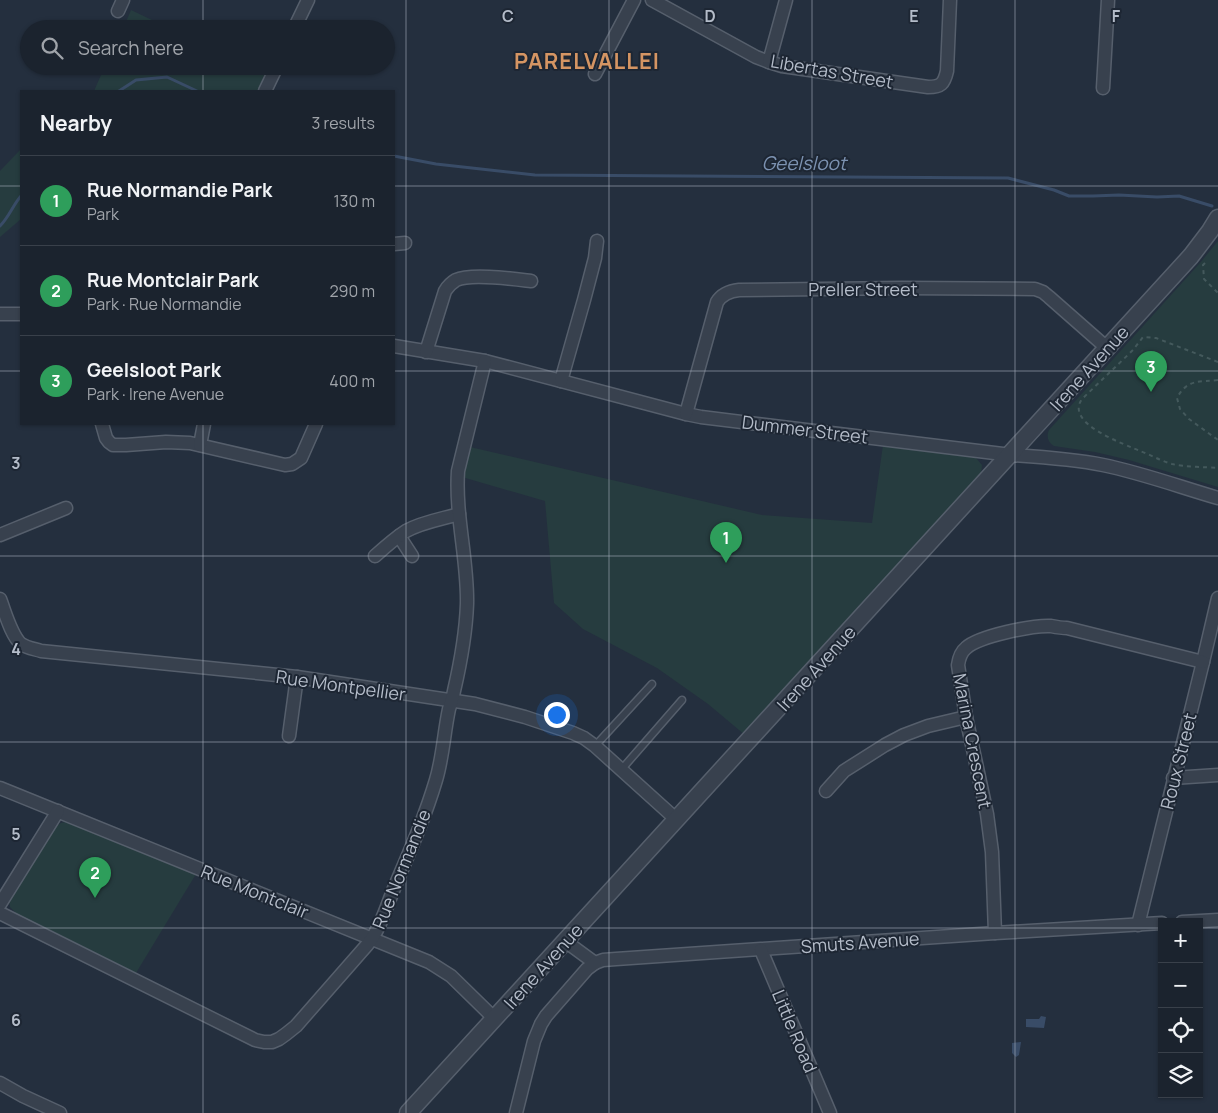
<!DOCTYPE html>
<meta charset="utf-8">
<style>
:root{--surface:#1b232e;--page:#282f3a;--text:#f1f3f6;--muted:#a0a4aa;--line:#39404a;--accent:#bca0f2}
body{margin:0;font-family:Manrope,sans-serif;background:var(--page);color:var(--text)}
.controls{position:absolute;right:15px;bottom:15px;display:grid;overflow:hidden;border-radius:0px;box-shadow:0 1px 4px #0004}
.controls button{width:45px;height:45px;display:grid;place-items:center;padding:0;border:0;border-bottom:1px solid var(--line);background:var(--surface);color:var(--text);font:25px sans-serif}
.you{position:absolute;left:556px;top:714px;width:18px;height:18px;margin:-12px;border:4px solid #fff;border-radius:50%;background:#1a73e8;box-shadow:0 0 0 8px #1a73e833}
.badge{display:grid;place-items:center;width:32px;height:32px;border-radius:50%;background:var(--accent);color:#fff;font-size:16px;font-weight:700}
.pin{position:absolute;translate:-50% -41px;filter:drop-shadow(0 1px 2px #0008)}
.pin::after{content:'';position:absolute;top:26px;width:18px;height:15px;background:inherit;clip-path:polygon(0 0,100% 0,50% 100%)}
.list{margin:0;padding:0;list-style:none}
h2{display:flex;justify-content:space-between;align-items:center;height:65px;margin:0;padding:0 20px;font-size:21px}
h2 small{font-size:16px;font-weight:400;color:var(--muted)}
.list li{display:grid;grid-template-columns:32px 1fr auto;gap:15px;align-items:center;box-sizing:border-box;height:90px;padding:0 20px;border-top:1px solid var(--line)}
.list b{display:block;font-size:19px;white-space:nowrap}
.list p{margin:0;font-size:16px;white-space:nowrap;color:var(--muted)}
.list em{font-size:16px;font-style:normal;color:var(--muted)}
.icon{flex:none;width:28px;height:28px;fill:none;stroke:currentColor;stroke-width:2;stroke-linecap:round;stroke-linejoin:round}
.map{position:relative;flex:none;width:1218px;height:1113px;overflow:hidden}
.search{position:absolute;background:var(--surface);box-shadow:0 1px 4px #0004;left:20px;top:20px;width:375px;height:55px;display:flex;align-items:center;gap:12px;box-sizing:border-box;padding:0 18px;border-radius:28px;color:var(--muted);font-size:19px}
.panel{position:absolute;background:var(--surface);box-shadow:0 1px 4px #0004;left:20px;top:90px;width:375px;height:335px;border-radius:0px}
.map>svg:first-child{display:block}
.green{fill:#263c3f}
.water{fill:#394c67}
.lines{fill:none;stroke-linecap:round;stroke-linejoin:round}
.stream{stroke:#394c67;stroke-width:3}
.service-casing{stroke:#565f6c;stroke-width:9}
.minor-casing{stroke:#565f6c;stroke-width:15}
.tertiary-casing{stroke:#565f6c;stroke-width:19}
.path{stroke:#44595c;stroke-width:2;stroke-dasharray:4 4;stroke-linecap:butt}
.service{stroke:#38414e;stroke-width:6}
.minor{stroke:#38414e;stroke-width:12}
.tertiary{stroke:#38414e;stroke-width:16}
.grid{fill:none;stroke:#b4bcc9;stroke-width:1;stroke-opacity:0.55}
.labels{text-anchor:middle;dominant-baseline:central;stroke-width:4;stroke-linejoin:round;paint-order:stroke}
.street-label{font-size:18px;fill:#b4bcc9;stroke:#1d2633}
.water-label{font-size:19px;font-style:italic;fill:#7c92b1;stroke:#1d2633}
.district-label{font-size:22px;font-weight:bold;letter-spacing:1px;fill:#d59563;stroke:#1d2633}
.grid-label{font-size:16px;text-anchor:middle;font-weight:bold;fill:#b4bcc9;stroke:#1d2633;stroke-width:4;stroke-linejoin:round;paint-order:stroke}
</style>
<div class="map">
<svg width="1218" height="1113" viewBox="0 0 1218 1113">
<rect width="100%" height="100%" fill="#242f3e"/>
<g class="green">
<path d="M131,10L171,29H123Z"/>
<path d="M105,66H250L265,74L258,91H94Z"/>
<path d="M21,149V219L0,237V171Z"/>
<path d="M1218,241V487L1129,460L1095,452L1054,446C1048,442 1046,437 1049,430L1200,263Z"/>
<path d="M883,445L972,456L976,458L982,465L981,474L745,735L708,704L657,668L583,629L554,603L545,501L462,477L470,447L762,515L872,523Z"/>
<path d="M66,822L196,874L136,973L17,914L10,907L9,900L55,827L61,823Z"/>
</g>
<g class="water">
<path d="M1041,1016L1046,1017L1044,1028L1026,1027V1019H1039Z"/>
<path d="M1021,1042L1019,1055L1016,1057L1012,1053V1043Z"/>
</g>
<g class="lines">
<g class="stream">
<path d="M119,91L136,80L167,77L197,91"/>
<path d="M394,156L436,164L535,175L1008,178L1054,190L1069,196H1093L1119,195L1157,197L1179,196L1212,206"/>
<path d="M0,226C9,217 13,205 21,196"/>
</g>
<defs>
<g id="service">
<path d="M595,746L652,684"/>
<path d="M621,770L682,700"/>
</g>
<g id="minor">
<path d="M652,0L756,57L769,62L782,66L928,87C941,87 944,84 947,71L950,0"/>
<path d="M118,11L123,0"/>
<path d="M294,29L308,0"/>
<path d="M769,62L786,0"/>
<path d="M595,74L634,0"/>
<path d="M1103,88L1108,0"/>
<path d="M265,91L277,66"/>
<path d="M394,244L405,243"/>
<path d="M0,314H21"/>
<path d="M394,346L485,361L686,414L701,417L1011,455C1041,457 1073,459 1103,465C1142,473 1180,487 1218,498"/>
<path d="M426,352L445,291C448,286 451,283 456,280C471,273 514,279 531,281"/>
<path d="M561,381L584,300L595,258L597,241"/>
<path d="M686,414L717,302C722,294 730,291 739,290L902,288L1035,289L1043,292L1049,297L1107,348"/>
<path d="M102,424L106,438L109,442L113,445H126L166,442L190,443L285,465L292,464L301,458L316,424"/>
<path d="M200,445L204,424"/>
<path d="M0,535L66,508"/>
<path d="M399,536L412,556"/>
<path d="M375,556C385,547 395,538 406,531C422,522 442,519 459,514"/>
<path d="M0,599C5,612 11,635 21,644C27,648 35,649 41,651L297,677L475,704L525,717L573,733L584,738L595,746L677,820"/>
<path d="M289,736L297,677"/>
<path d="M1173,778L1218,775"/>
<path d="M0,788L429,962L451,976L495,1019"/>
<path d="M826,791L844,771L885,745L904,735L928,726L966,717"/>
<path d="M0,904L58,811"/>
<path d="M0,913L255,1040L264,1042H272L279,1039L286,1034L296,1026L367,945C380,930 387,905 395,886C410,851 425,817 436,780C443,757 444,732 449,709C451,703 453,697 454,691C460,665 466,631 467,604C468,560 455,516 458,471L485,361"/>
<path d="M1182,922L1218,920"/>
<path d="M1138,925L1203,662L1218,598"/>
<path d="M995,933L992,852L987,814L966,717L958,665C959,658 961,652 966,648C979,636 1033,625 1051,626C1056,627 1062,628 1067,628L1203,662"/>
<path d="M565,941L595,963L603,960L616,959L995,933L1162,923"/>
<path d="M761,950L830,1113"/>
<path d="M0,1083L23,1096L60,1113"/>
<path d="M516,1113L534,1041L541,1024L546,1016L587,969L595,963"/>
</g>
<path id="tertiary" d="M408,1113L1191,256L1210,231L1218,218"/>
</defs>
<use href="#service" class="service-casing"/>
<use href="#minor" class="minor-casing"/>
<use href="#tertiary" class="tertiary-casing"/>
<g class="path">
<path d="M1205,263L1203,265L1204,279L1218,293"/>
<path d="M1218,362L1156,338L1143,337L1133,350L1082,399C1064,424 1125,444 1140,451C1151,455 1161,461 1172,464C1184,467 1205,467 1218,468"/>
<path d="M1218,380C1199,382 1187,379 1177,398L1180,409L1189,419L1218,440"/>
</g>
<use href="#service" class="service"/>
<use href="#minor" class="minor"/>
<use href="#tertiary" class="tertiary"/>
</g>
<path class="grid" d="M203,0V29M406,0V1113M609,0V1113M812,0V1113M1015,0V1113M203,66V91M0,186H21M394,186H1218M0,371H21M394,371H1218M203,424V1113M0,556H1218M0,742H1218M0,928H1162M1199,928H1218"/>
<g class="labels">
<g class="street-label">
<text transform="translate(832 71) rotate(10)">Libertas Street</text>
<text x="863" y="289">Preller Street</text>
<text transform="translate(1089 368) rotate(-48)">Irene Avenue</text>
<text transform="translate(805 429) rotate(7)">Dummer Street</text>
<text transform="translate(816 668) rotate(-48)">Irene Avenue</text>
<text transform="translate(341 685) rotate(8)">Rue Montpellier</text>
<text transform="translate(973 741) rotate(79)">Marina Crescent</text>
<text transform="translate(1178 761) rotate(-76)">Roux Street</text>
<text transform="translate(401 869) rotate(-68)">Rue Normandie</text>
<text transform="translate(255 891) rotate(22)">Rue Montclair</text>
<text transform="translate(860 942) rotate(-4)">Smuts Avenue</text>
<text transform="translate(543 966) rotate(-48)">Irene Avenue</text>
<text transform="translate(795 1031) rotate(67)">Little Road</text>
</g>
<g class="water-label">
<text x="804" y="163">Geelsloot</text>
</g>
<g class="district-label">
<text x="587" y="61">PARELVALLEI</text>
</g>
</g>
<g class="grid-label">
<text x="508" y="22">C</text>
<text x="710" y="22">D</text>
<text x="914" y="22">E</text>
<text x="1116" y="22">F</text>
<text x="16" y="469">3</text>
<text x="16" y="655">4</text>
<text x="16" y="840">5</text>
<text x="16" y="1026">6</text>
</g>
</svg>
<div class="controls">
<button>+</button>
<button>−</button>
<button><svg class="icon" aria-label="locate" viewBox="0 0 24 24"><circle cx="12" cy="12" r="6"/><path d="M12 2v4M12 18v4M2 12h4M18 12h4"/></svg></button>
<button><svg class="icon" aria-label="layers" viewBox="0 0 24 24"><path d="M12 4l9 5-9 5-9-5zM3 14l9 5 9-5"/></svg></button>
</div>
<div class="you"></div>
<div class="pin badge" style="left:726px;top:563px;background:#2e9e5b">1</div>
<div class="pin badge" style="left:95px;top:898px;background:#2e9e5b">2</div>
<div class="pin badge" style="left:1151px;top:392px;background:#2e9e5b">3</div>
<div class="search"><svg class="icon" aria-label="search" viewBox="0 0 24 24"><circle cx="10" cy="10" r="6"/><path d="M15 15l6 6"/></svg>Search here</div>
<section class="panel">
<h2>Nearby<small>3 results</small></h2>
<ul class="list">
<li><span class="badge" style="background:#2e9e5b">1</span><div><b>Rue Normandie Park</b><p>Park</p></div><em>130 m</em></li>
<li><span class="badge" style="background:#2e9e5b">2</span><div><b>Rue Montclair Park</b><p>Park · Rue Normandie</p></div><em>290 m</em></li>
<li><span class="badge" style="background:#2e9e5b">3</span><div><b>Geelsloot Park</b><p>Park · Irene Avenue</p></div><em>400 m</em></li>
</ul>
</section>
</div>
